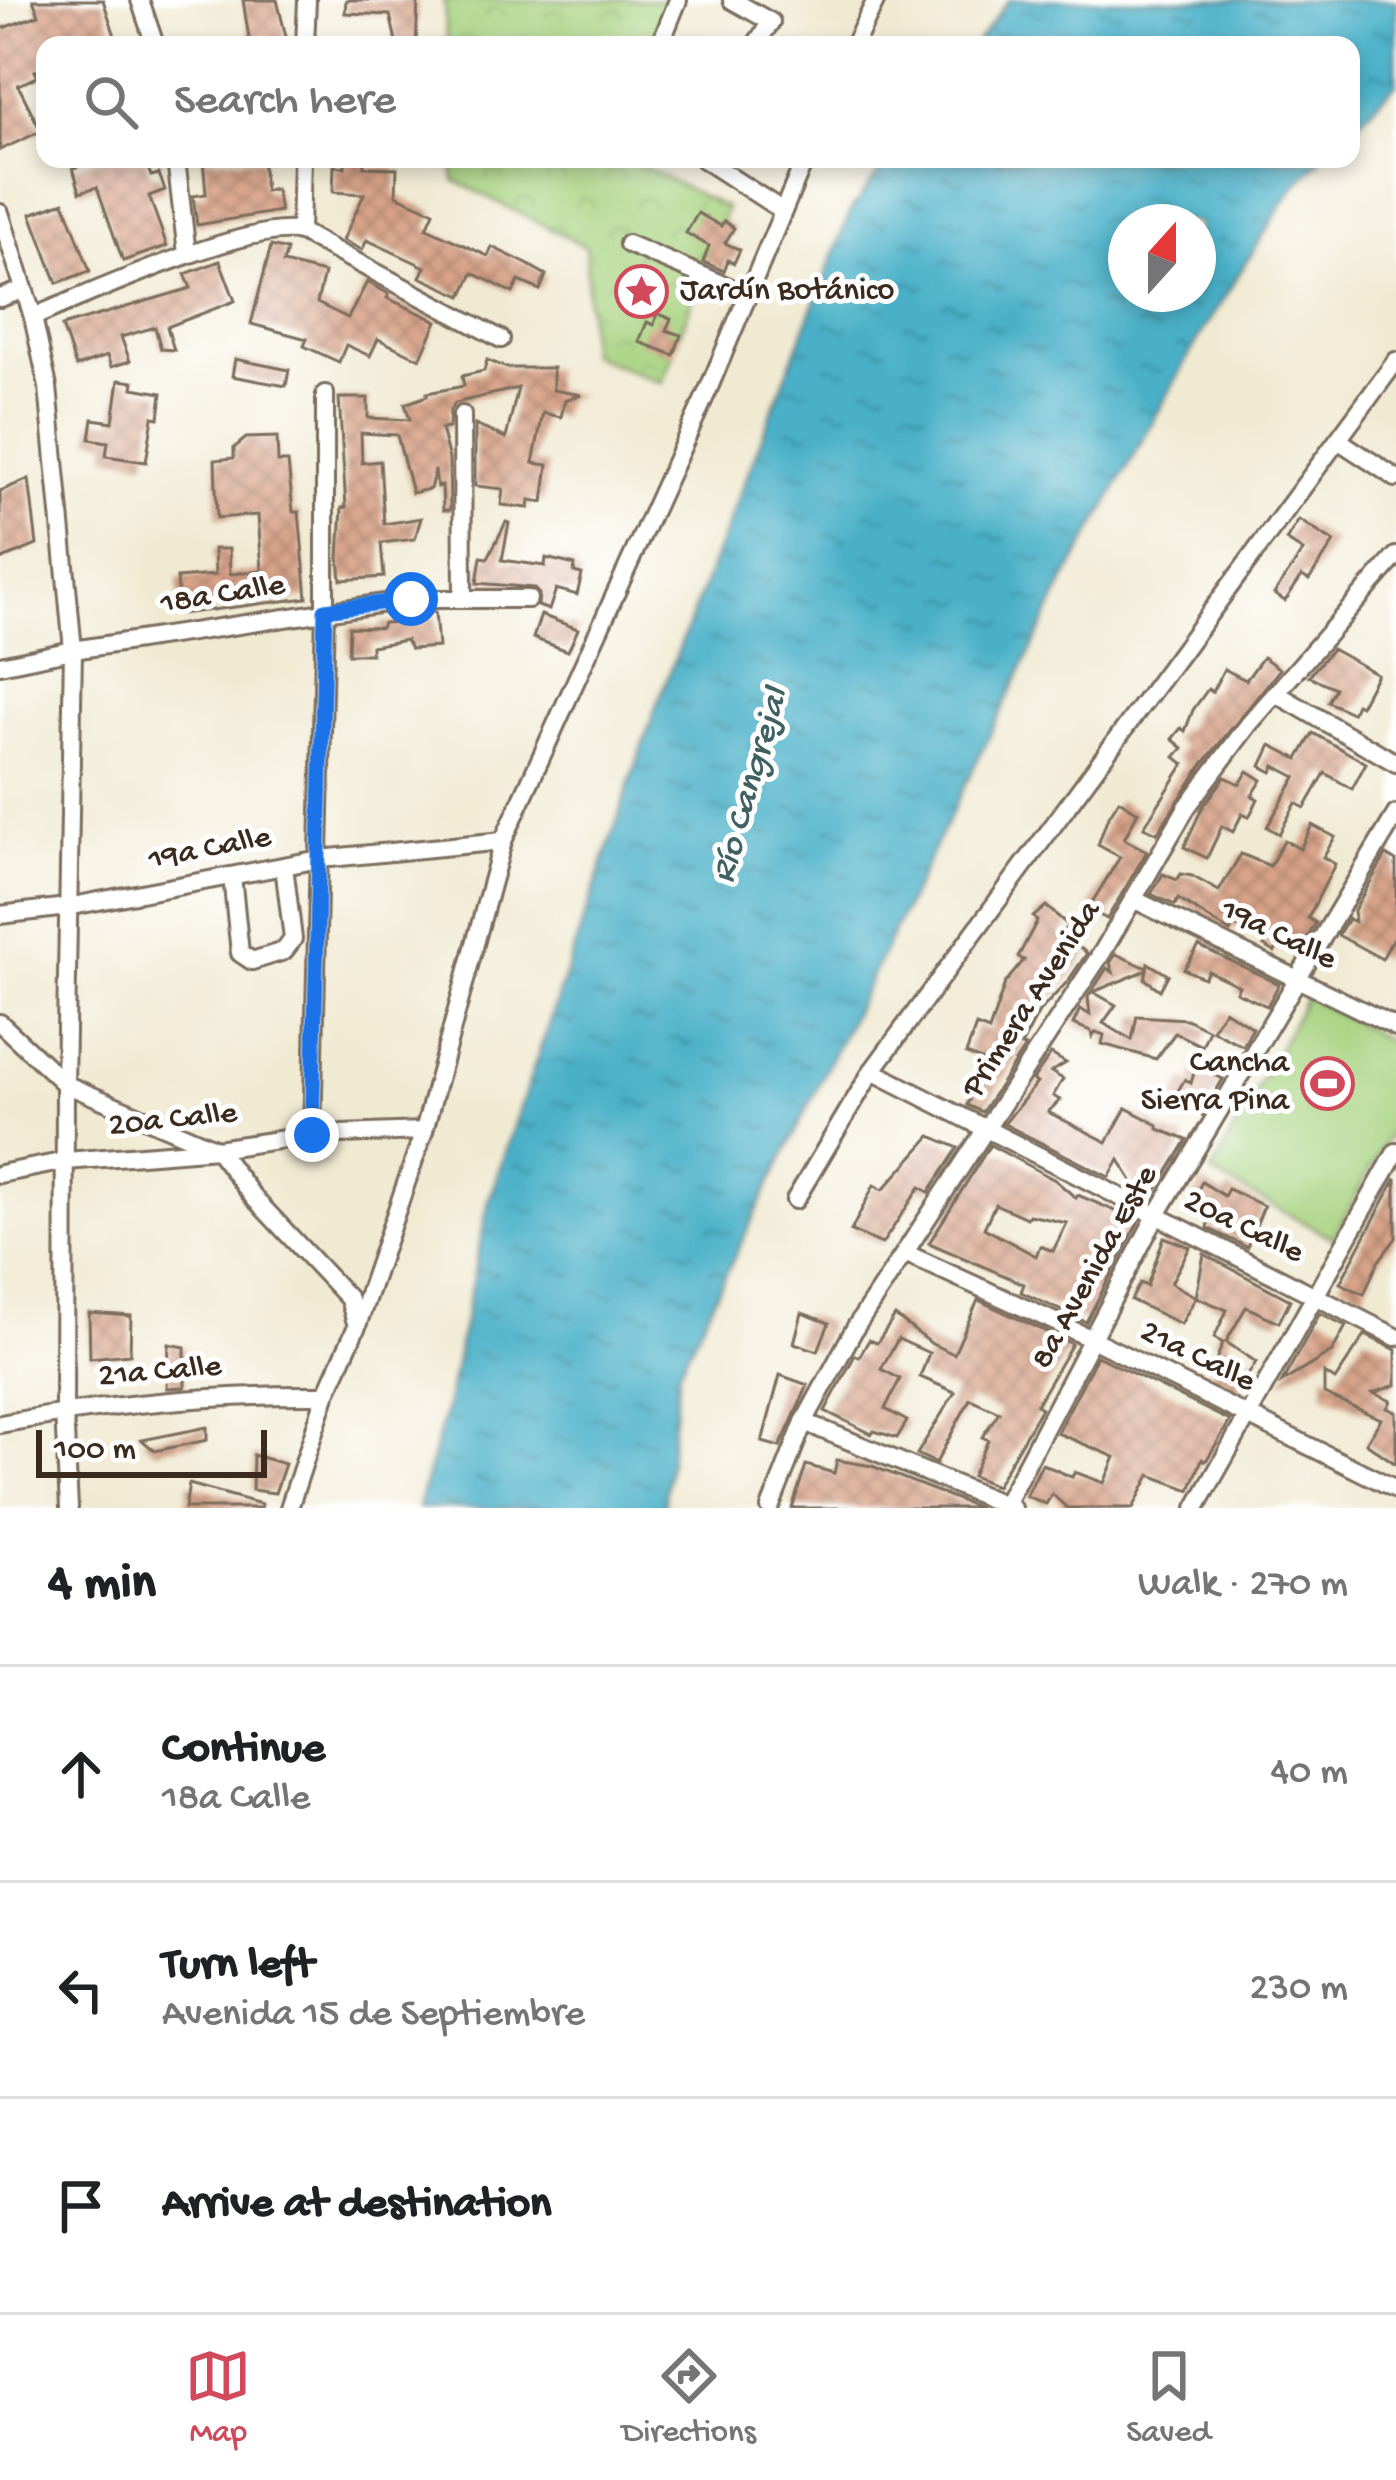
<!DOCTYPE html>
<meta charset="utf-8">
<style>
:root{--surface:#fff;--page:#f2f2f2;--text:#202124;--muted:#757577;--line:#e0e0e0;--accent:#d1495b}
body{margin:0;font-family:"Gochi Hand",sans-serif;background:var(--page);color:var(--text)}
.compass{position:absolute;left:1108px;top:204px;width:108px;height:108px;border-radius:50%;background:var(--surface);box-shadow:0 6px 18px #0003;rotate:21deg}
.scale{position:absolute;left:36px;bottom:30px;width:231px;box-sizing:border-box;padding-left:12px;border:6px solid #3b2a1e;border-top:0;font-size:33px;line-height:42px;white-space:nowrap;color:#3b2a1e;-webkit-text-stroke:9px #fff;paint-order:stroke}
.stop{position:absolute;width:36px;height:36px;margin:-27px;border:9px solid #1a73e8;border-radius:50%;background:#fff}
.stop.end{background:#1a73e8;border-color:#fff;box-shadow:0 3px 12px #0008}
.list{margin:0;padding:0;list-style:none}
h2{display:flex;justify-content:space-between;align-items:center;height:156px;margin:0;padding:0 48px;font-size:51px}
h2 small{font-size:39px;font-weight:400;color:var(--muted)}
.list li{display:grid;grid-template-columns:78px 1fr auto;gap:36px;align-items:center;box-sizing:border-box;height:216px;padding:0 48px;border-top:3px solid var(--line)}
.list b{display:block;font-size:45px;white-space:nowrap}
.list p{margin:0;font-size:39px;white-space:nowrap;color:var(--muted)}
.list em{font-size:39px;font-style:normal;color:var(--muted)}
.icon{flex:none;width:66px;height:66px;fill:none;stroke:currentColor;stroke-width:2;stroke-linecap:round;stroke-linejoin:round}
.map{position:relative;flex:none;width:1396px;height:1508px;overflow:hidden}
.search{position:absolute;background:var(--surface);box-shadow:0 6px 18px #0003;left:36px;right:36px;top:36px;height:132px;display:flex;align-items:center;gap:30px;box-sizing:border-box;padding:0 42px;border-radius:24px;color:var(--muted);font-size:45px}
.sheet{height:804px;background:var(--surface)}
nav{display:flex;justify-content:space-around;align-items:center;box-sizing:border-box;height:168px;border-top:3px solid var(--line);background:var(--surface);font-size:33px;color:var(--muted)}
nav a{display:grid;justify-items:center;gap:6px}
nav .on{color:var(--accent)}
.map>svg:first-child{display:block}
.park{fill:url(#park-crowns);stroke:#707e4e;stroke-width:3}
.garden{fill:#a6d27e;stroke:#707e4e;stroke-width:3}
.water{fill:url(#water-ripples);stroke:#426d73;stroke-width:3;fill-rule:evenodd}
.building{fill:url(#building-cross-hatch);fill-rule:evenodd}
.lines{fill:none;stroke-linecap:round;stroke-linejoin:round}
.minor-casing{stroke:#7b6d5d;stroke-width:22}
.minor{stroke:#fff;stroke-width:16}
.route{stroke:#1a73e8;stroke-width:15}
.labels{text-anchor:middle;dominant-baseline:central;stroke-width:10;stroke-linejoin:round;paint-order:stroke}
.poi-label{font-size:33px;fill:#3b2a1e;stroke:#fff;text-anchor:start}
.street-label{font-size:33px;fill:#3b2a1e;stroke:#fff}
.water-label{font-size:36px;font-style:italic;fill:#406062;stroke:#fff}
</style>
<div class="map">
<svg width="1396" height="1508" viewBox="0 0 1396 1508">
<defs>
<pattern id="park-crowns" width="20" height="18" patternUnits="userSpaceOnUse" patternTransform="scale(3)"><rect width="20" height="18" fill="#a6d27e"/><path d="M2 6a3 3 0 1 1 6 0M12 15a3 3 0 1 1 6 0" fill="none" stroke="#90b46c"/></pattern>
<pattern id="water-ripples" width="26" height="14" patternUnits="userSpaceOnUse" patternTransform="scale(3)"><rect width="26" height="14" fill="#48b0c8"/><path d="M2 4q2-2 4 0t4 0M15 11q2-2 4 0t4 0" fill="none" stroke="#3d8fa2"/></pattern>
<pattern id="building-cross-hatch" width="8" height="8" patternUnits="userSpaceOnUse" patternTransform="scale(3)"><rect width="8" height="8" fill="#d8a388"/><path d="M0 0l8 8M0 8l8-8" fill="none" stroke="#b0856f"/></pattern>
</defs>
<rect width="100%" height="100%" fill="#fff"/>
<filter id="ink" filterUnits="userSpaceOnUse"><feTurbulence type="fractalNoise" baseFrequency=".00833" numOctaves="2"/><feDisplacementMap in="SourceGraphic" scale="24" xChannelSelector="R" yChannelSelector="G"/><feConvolveMatrix kernelMatrix="1 2 1 2 8 2 1 2 1" color-interpolation-filters="sRGB"/></filter>
<filter id="wash" filterUnits="userSpaceOnUse"><feTurbulence type="fractalNoise" baseFrequency=".004" numOctaves="4" result="noise"/><feDisplacementMap in="SourceGraphic" scale="48" xChannelSelector="R" yChannelSelector="G"/><feGaussianBlur stdDeviation="2.7" result="paint"/><feColorMatrix in="noise" values="0 0 0 0 0 0 0 0 0 0 0 0 0 0 0 0 0 1.4 0 .05"/><feComposite in="paint" operator="in"/></filter>
<g filter="url(#wash)">
<rect width="100%" height="100%" fill="#f1ead3"/>
<g class="park">
<path d="M444,0H680L655,45H447Z"/>
<path d="M453,159H628L726,208L662,383L589,354L586,247L454,180Z"/>
</g>
<path class="garden" d="M1306,997L1396,1045V1121L1333,1238L1211,1173Z"/>
<g class="water">
<path d="M1009,0H1396V84L1351,129V45H975Z"/>
<path d="M889,159H1321L1293,188L1200,336L1066,579L679,1370L664,1508H418L446,1408L489,1200L653,715L851,210ZM1126,222H1198V294H1126Z"/>
</g>
<g id="blocks">
<g class="building">
<path d="M33,0H103L118,45H45V69L35,71L38,77L18,85L41,131L0,150V29L39,15Z"/>
<path d="M243,0H277L288,45H250Z"/>
<path d="M346,0H418L416,45H397L390,15L345,13Z"/>
<path d="M91,159H145L151,176L159,174L165,190L149,196L167,246L123,261L97,187L80,192L73,168L92,162Z"/>
<path d="M203,159H262L265,191L276,189L280,211L197,225L193,196L206,194Z"/>
<path d="M345,159H364V167L397,168L396,195L434,212L427,228L488,256L492,247L527,264L546,275L540,290L519,281L513,293L473,273L462,296L420,277L425,267L367,240L362,250L343,240L364,194L333,192L334,166L345,167Z"/>
<path d="M64,202L90,271L57,283L31,214Z"/>
<path d="M698,213L721,226L724,221L734,228L725,243L740,250L734,263L728,260L724,271L703,262L709,246L686,233Z"/>
<path d="M271,246L287,250L283,263L324,273L317,303L348,318L367,282L389,294L387,298L437,321L420,359L378,339L370,356L346,345L339,362L304,346L307,339L251,324Z"/>
<path d="M220,261L235,301L167,327L174,350L161,349L155,327L121,337L130,361L111,367L107,356L76,367L62,326L191,288L185,274Z"/>
<path d="M657,313L671,319L666,330L681,335L674,355L639,342L647,322L654,325Z"/>
<path d="M235,359L289,370L286,386L232,376Z"/>
<path d="M487,360L507,368H553V390L581,395L565,400L561,417L543,413L533,463L548,465L543,502L530,500L529,508L501,505L503,489L475,486V425L506,438L518,388L455,403L450,410L449,428L441,429L449,459L450,510H443L442,486L437,487L435,470L430,489L412,493L397,435L361,433L362,463L380,461L384,524L421,518L415,539L381,543L384,577L341,580L339,557L342,508L346,507L339,398H368V418L410,420L405,404L427,396V393L464,386L462,376L484,371Z"/>
<path d="M119,380L134,382L133,388L162,393L159,418L153,417L146,462L106,456L108,442L90,439L93,419L113,422Z"/>
<path d="M277,437L278,462H288L293,512H299L307,598L180,614L177,578L215,575L214,549H229L230,574L262,571L258,515L217,518L215,460L234,458V448L246,438Z"/>
<path d="M29,479L37,545L0,560V491Z"/>
<path d="M1299,520L1334,542L1309,580L1302,576L1285,601L1274,594L1303,551L1286,540Z"/>
<path d="M506,522L509,523L502,560L545,566L546,558L575,565L574,572L582,574L577,595L556,589L549,610L538,606L539,594L533,588L477,583L481,557L488,558Z"/>
<path d="M413,612H435L438,647L411,649L406,640L371,646V654H348L349,627L381,628L383,623L403,622V617H413Z"/>
<path d="M541,615L578,629L568,651L533,638Z"/>
<path d="M1332,649L1377,674L1360,706L1356,704L1352,713L1328,702L1335,688L1309,676Z"/>
<path d="M1263,657L1280,669L1203,764L1157,833L1144,827L1184,764L1175,757L1183,748L1172,739L1181,728L1185,731L1193,710L1208,689L1212,692L1224,669L1246,680Z"/>
<path d="M1313,733L1366,763L1352,789L1325,773L1305,808L1296,803L1279,834L1267,827L1296,777L1275,766L1272,772L1261,766L1271,745L1298,759Z"/>
<path d="M1248,771L1262,780L1252,796L1258,799L1249,817L1242,814L1233,832L1222,826L1207,858L1184,847L1202,808L1225,777L1240,784Z"/>
<path d="M1119,800L1138,812L1124,839L1147,851L1107,919L1088,909L1120,857L1098,845L1107,819Z"/>
<path d="M1312,825L1335,837L1323,857L1335,864L1308,918L1316,923L1297,955L1279,944L1275,952L1264,946L1268,939L1234,925L1230,932L1178,899L1175,905L1151,894L1163,874L1177,880L1181,874L1192,876L1219,891L1241,854L1270,866L1284,840L1300,849Z"/>
<path d="M1386,855L1396,861V933L1382,959L1338,935L1348,919L1355,922L1354,910Z"/>
<path d="M1046,906L1069,926L1060,933L1087,953L1068,981L1039,1012L1021,1046L1025,1047L982,1112L967,1105L984,1061L966,1054L976,1026L989,1031L1005,983L1024,960L1018,957L1037,921L1033,917Z"/>
<path d="M1199,946L1279,984L1267,1006L1236,992L1239,986L1208,971L1204,978L1184,969Z"/>
<path d="M1116,954L1147,968L1148,963L1168,975L1160,990L1145,979L1147,970L1093,992L1116,1005L1103,1023L1132,1040L1137,1016L1186,1019L1209,1030L1202,1046L1175,1033L1156,1059L1102,1044L1104,1035L1096,1032L1092,1037L1091,1031L1073,1024L1080,1009L1090,1015L1088,997L1107,968L1113,972L1110,963Z"/>
<path d="M1224,1010L1253,1028L1243,1046L1212,1030Z"/>
<path d="M1051,1054L1066,1063L1051,1072L1063,1079L1053,1096L1060,1100L1048,1112L1107,1142L1126,1108L1158,1125V1129L1187,1140L1154,1194L1136,1187L1119,1160L1109,1177L1004,1124L1037,1083L1033,1080Z"/>
<path d="M1196,1066L1223,1079L1202,1115L1173,1099L1185,1079L1191,1083Z"/>
<path d="M931,1136L958,1148L929,1192L920,1187L882,1244L851,1231L874,1185L883,1190Z"/>
<path d="M990,1145L1055,1180L1076,1198L1078,1195L1139,1221L1086,1322L1021,1292L1024,1284L929,1243ZM995,1204L1027,1218L1029,1215L1067,1223L1053,1251L1040,1246L1036,1256L984,1228Z"/>
<path d="M1396,1178V1238L1378,1262L1364,1294L1340,1283Z"/>
<path d="M1202,1182L1224,1196L1228,1189L1264,1206L1247,1247L1208,1228L1213,1203L1206,1216L1188,1207Z"/>
<path d="M1164,1237L1190,1247L1171,1283L1196,1297L1181,1324L1131,1300L1140,1283L1147,1286Z"/>
<path d="M1204,1254L1290,1300L1279,1322L1246,1307L1226,1342L1256,1362L1238,1391L1210,1375L1223,1343L1214,1338L1227,1310L1196,1297Z"/>
<path d="M978,1300L1072,1344L1036,1405L1041,1408L996,1486L972,1476L988,1440L982,1437L999,1412L970,1399L936,1463L917,1454L955,1392L920,1377L929,1353L898,1339L881,1369L900,1379L885,1409L907,1421L897,1438L874,1431L872,1434L825,1411L855,1355L859,1357L869,1340L877,1343L895,1316L932,1344L954,1354Z"/>
<path d="M89,1313L131,1316L130,1354L90,1358Z"/>
<path d="M802,1313L829,1323L818,1351L794,1343Z"/>
<path d="M1320,1313L1346,1326L1332,1352L1282,1382Z"/>
<path d="M1365,1335L1396,1350V1385L1373,1393L1391,1401L1387,1408L1396,1412V1464L1366,1443L1381,1419L1324,1394V1373L1335,1380Z"/>
<path d="M169,1344L185,1347V1387L167,1388Z"/>
<path d="M1097,1356L1230,1421L1206,1461L1202,1459L1190,1490L1150,1475L1133,1508H1067L1052,1494L1046,1504L1026,1496L1042,1464L1072,1477L1075,1472L1104,1483L1115,1457L1057,1433Z"/>
<path d="M780,1375L808,1385L780,1447L762,1442Z"/>
<path d="M207,1427V1440L155,1451L142,1440Z"/>
<path d="M253,1455L285,1464L275,1493L252,1490Z"/>
<path d="M837,1460L872,1466L979,1508H792L806,1465L834,1473Z"/>
<path d="M189,1484L261,1504V1508H185Z"/>
</g>
</g>
</g>
<g filter="url(#ink)">
<use href="#blocks" fill-opacity="0" stroke="#7b6d5d" stroke-width="3"/>
<g class="lines">
<defs>
<g id="minor">
<path d="M140,0L155,45"/>
<path d="M732,0L771,22L755,45"/>
<path d="M305,45L307,0"/>
<path d="M660,45L678,0"/>
<path d="M854,45L876,0"/>
<path d="M176,159L187,254"/>
<path d="M703,159L783,211"/>
<path d="M0,213L33,317L48,387L73,650L65,1084L64,1412L69,1508"/>
<path d="M300,232L302,159"/>
<path d="M628,244L748,295"/>
<path d="M0,298L23,290"/>
<path d="M33,317C84,296 252,220 300,232C306,234 311,238 317,241L501,339"/>
<path d="M462,415L463,599"/>
<path d="M1338,440L1396,478"/>
<path d="M0,665L73,650L411,599H528"/>
<path d="M1277,694L1396,763"/>
<path d="M232,876L240,953L252,961L284,951L293,939L284,866"/>
<path d="M1133,899L1396,1027"/>
<path d="M0,915L67,907L320,859L503,841"/>
<path d="M0,1023L65,1084L217,1149L254,1198L349,1299L357,1326"/>
<path d="M872,1071L1396,1337"/>
<path d="M312,1135L325,610V394"/>
<path d="M0,1174L66,1161L217,1149L312,1135L424,1131"/>
<path d="M795,1200L872,1071L1396,361"/>
<path d="M905,1253L1090,1338L1396,1489"/>
<path d="M804,1422L1012,1508"/>
<path d="M0,1424C107,1404 217,1394 326,1395"/>
<path d="M289,1508L326,1395L357,1326L424,1131L503,841L708,390L805,159"/>
<path d="M770,1508L804,1422L855,1328L1103,951L1187,807L1249,724L1396,556"/>
<path d="M1003,1508L1155,1218L1396,814"/>
<path d="M1196,1508L1396,1152"/>
</g>
</defs>
<use href="#minor" class="minor-casing"/>
<use href="#minor" class="minor"/>
</g>
</g>
<g class="lines" filter="url(#ink)">
<path class="route" d="M312,1135L325,610L411,599"/>
</g>
<defs>
<symbol id="sight-ring" viewBox="-11 -11 22 22"><circle r="9.5" fill="#fff" stroke="#d1495b" stroke-width="1.5"/><path d="M0-6L1.8-2.2L6-1.7L2.9 1.2L3.7 5.4L0 3.3L-3.7 5.4L-2.9 1.2L-6-1.7L-1.8-2.2Z" fill="#d1495b"/></symbol>
<symbol id="stadium-ring" viewBox="-11 -11 22 22"><circle r="9.5" fill="#fff" stroke="#d1495b" stroke-width="1.5"/><path d="M0-5a6.5 5 0 1 0 0 10a6.5 5 0 1 0 0-10ZM-3.5-1.8h7v3.6h-7Z" fill="#d1495b"/></symbol>
</defs>
<g fill-rule="evenodd">
<use href="#sight-ring" x="612" y="262" width="59" height="59"/>
<use href="#stadium-ring" x="1298" y="1054" width="59" height="59"/>
</g>
<g class="labels">
<g class="poi-label">
<text x="680" y="292">Jardín Botánico</text>
<text x="1289" y="1064" text-anchor="end">Cancha<tspan x="1289" dy="38">Sierra Pina</tspan></text>
</g>
<g class="street-label">
<text transform="translate(223 596) rotate(-9)">18a Calle</text>
<text transform="translate(210 850) rotate(-11)">19a Calle</text>
<text transform="translate(1278 936) rotate(26)">19a Calle</text>
<text transform="translate(1033 1000) rotate(-57)">Primera Avenida</text>
<text transform="translate(173 1121) rotate(-6)">20a Calle</text>
<text transform="translate(1243 1228) rotate(26)">20a Calle</text>
<text transform="translate(1096 1268) rotate(-61)">8a Avenida Este</text>
<text transform="translate(1197 1358) rotate(26)">21a Calle</text>
<text transform="translate(160 1373) rotate(-5)">21a Calle</text>
</g>
<g class="water-label">
<text transform="translate(752 786) rotate(-74)">Río Cangrejal</text>
</g>
</g>
</svg>
<svg class="compass" viewBox="-18 -18 36 36"><path d="M0-13l5 13h-10z" fill="#e53935"/><path d="M0 13l5-13h-10z" fill="#757577"/></svg>
<div class="scale">100 m</div>
<div class="stop" style="left:411px;top:599px"></div>
<div class="stop end" style="left:312px;top:1135px"></div>
<div class="search"><svg class="icon" aria-label="search" viewBox="0 0 24 24"><circle cx="10" cy="10" r="6"/><path d="M15 15l6 6"/></svg>Search here</div>
</div>
<section class="sheet">
<h2>4 min<small>Walk · 270 m</small></h2>
<ul class="list">
<li><svg class="icon" aria-label="ahead" viewBox="0 0 24 24"><path d="M12 20V5M6 11l6-6 6 6"/></svg><div><b>Continue</b><p>18a Calle</p></div><em>40 m</em></li>
<li><svg class="icon" aria-label="left" viewBox="0 0 24 24"><path d="M17 20v-9H6M10 6l-5 5 5 5"/></svg><div><b>Turn left</b><p>Avenida 15 de Septiembre</p></div><em>230 m</em></li>
<li><svg class="icon" aria-label="arrive" viewBox="0 0 24 24"><path d="M6 21V4h12l-3 4 3 4H6"/></svg><div><b>Arrive at destination</b></div></li>
</ul>
</section>
<nav>
<a class="on"><svg class="icon" aria-label="map" viewBox="0 0 24 24"><path d="M3 6l6-2 6 2 6-2v14l-6 2-6-2-6 2zM9 4v14M15 6v14"/></svg>Map</a>
<a><svg class="icon" aria-label="directions" viewBox="0 0 24 24"><path d="M12 3l9 9-9 9-9-9zM9 14v-3h6M13 9l2 2-2 2"/></svg>Directions</a>
<a><svg class="icon" aria-label="saved" viewBox="0 0 24 24"><path d="M7 4h10v16l-5-4-5 4z"/></svg>Saved</a>
</nav>
